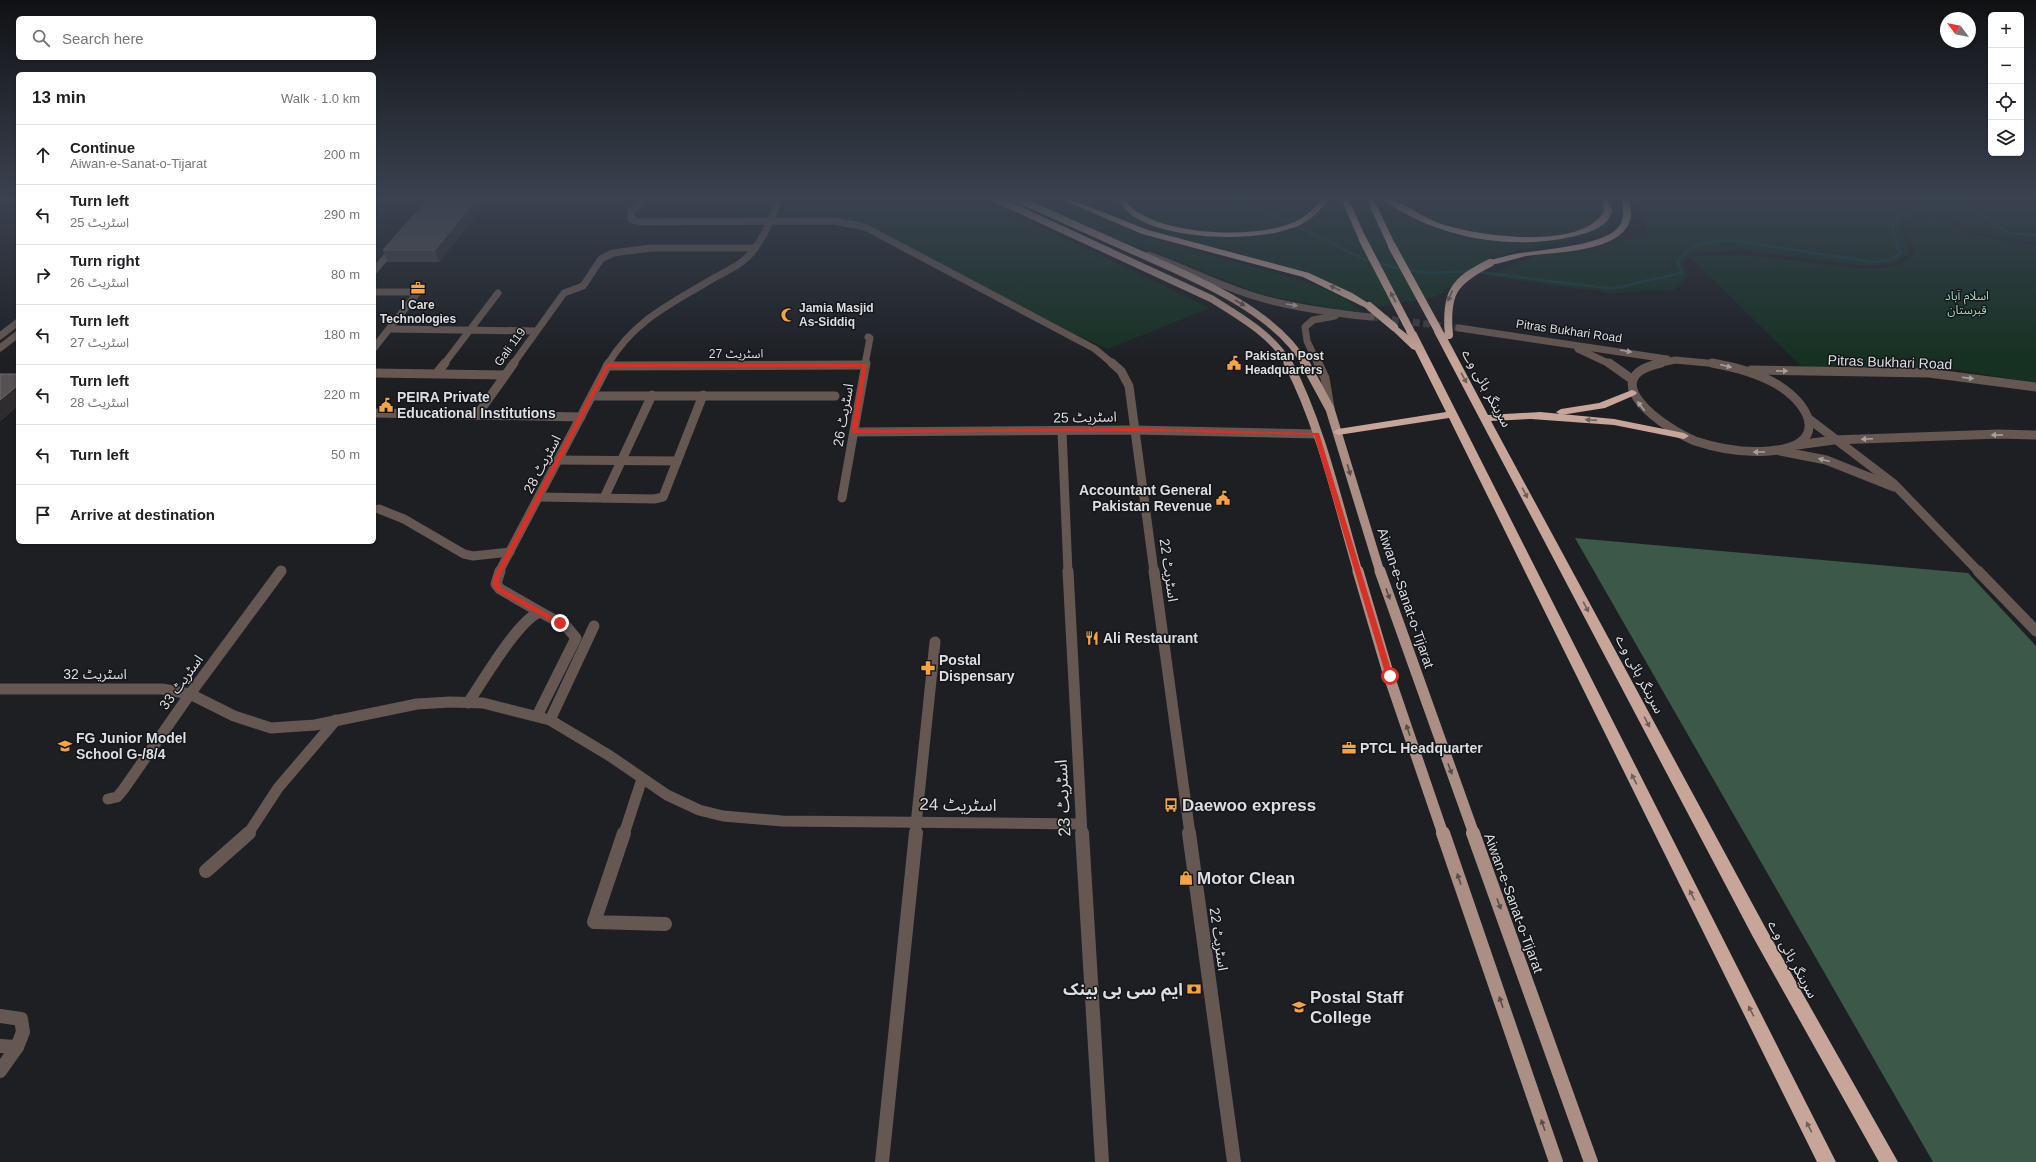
<!DOCTYPE html>
<meta charset="utf-8">
<style>
:root{--surface:#fff;--page:#f2f2f2;--text:#202124;--muted:#757577;--line:#e0e0e0}
body{margin:0;font-family:Arial,"Noto Sans Arabic",sans-serif;background:var(--page);color:var(--text)}
.controls{position:absolute;right:12px;top:12px;display:grid;overflow:hidden;border-radius:6px;box-shadow:0 1px 3px #0004}
.controls button{width:36px;height:36px;display:grid;place-items:center;padding:0;border:0;border-bottom:1px solid var(--line);background:var(--surface);color:var(--text);font:20px sans-serif}
.compass{position:absolute;left:1940px;top:12px;width:36px;height:36px;border-radius:50%;background:var(--surface);box-shadow:0 1px 3px #0004;rotate:302deg}
.stop{position:absolute;width:12px;height:12px;margin:-9px;border:3px solid #d93025;border-radius:50%;background:#fff}
.stop.end{background:#d93025;border-color:#fff;box-shadow:0 1px 4px #0008}
.list{margin:0;padding:0;list-style:none}
h2{display:flex;justify-content:space-between;align-items:center;height:52px;margin:0;padding:0 16px;font-size:17px}
h2 small{font-size:13px;font-weight:400;color:var(--muted)}
.list li{display:grid;grid-template-columns:26px 1fr auto;gap:12px;align-items:center;box-sizing:border-box;height:60px;padding:0 16px;border-top:1px solid var(--line)}
.list b{display:block;font-size:15px;white-space:nowrap}
.list p{margin:0;font-size:13px;white-space:nowrap;color:var(--muted)}
.list em{font-size:13px;font-style:normal;color:var(--muted)}
.icon{flex:none;width:22px;height:22px;fill:none;stroke:currentColor;stroke-width:2;stroke-linecap:round;stroke-linejoin:round}
.map{position:relative;flex:none;width:2036px;height:1162px;overflow:hidden}
.search{position:absolute;background:var(--surface);box-shadow:0 1px 3px #0004;left:16px;top:16px;width:360px;height:44px;display:flex;align-items:center;gap:10px;box-sizing:border-box;padding:0 14px;border-radius:6px;color:var(--muted);font-size:15px}
.panel{position:absolute;background:var(--surface);box-shadow:0 1px 3px #0004;left:16px;top:72px;width:360px;height:472px;border-radius:6px}
.map>svg:first-child{display:block}
.green{fill:#163022}
.forest{fill:#3b5849}
.lines{fill:none;stroke-linecap:round;stroke-linejoin:round}
.stream{stroke:#173e40;stroke-width:2.5}
.minor-tunnel{stroke:#3a3c3f;stroke-width:7;stroke-dasharray:7 3.5;stroke-linecap:butt}
.minor-far3{stroke:#655752;stroke-width:7}
.minor-far2{stroke:#655752;stroke-width:9}
.minor-far1{stroke:#655752;stroke-width:11}
.minor{stroke:#655752;stroke-width:14}
.major-far3{stroke:#ab8f85;stroke-width:7}
.major-far2{stroke:#ab8f85;stroke-width:9}
.major-far1{stroke:#ab8f85;stroke-width:11}
.major{stroke:#ab8f85;stroke-width:14}
.highway{fill:#c7a599;fill-rule:evenodd}
.highway-bridge{stroke:#c7a599;stroke-width:8}
.wall{fill:#454143}
.shaded-wall{fill:#2e2c2f}
.building{fill:#565254;stroke:#6b686a}
.oneway{fill:#6e5e59}
.oneway2{fill:#584c4a}
.oneway3{fill:#a6a1a0}
.route{fill:#d93025}
.labels{text-anchor:middle;dominant-baseline:central;stroke-width:3;stroke-linejoin:round;paint-order:stroke}
.far-park-label{font-size:12px;fill:#9dd7b7;stroke:#141619}
.far-poi-label{font-size:12px;font-weight:bold;fill:#dcdee0;stroke:#141619;text-anchor:start}
.far-street-label{font-size:12px;fill:#dcdee0;stroke:#141619}
.street-label{font-size:14px;fill:#dcdee0;stroke:#141619}
.poi-label{font-size:14px;font-weight:bold;fill:#dcdee0;stroke:#141619;text-anchor:start}
.near-street-label{font-size:17px;fill:#dcdee0;stroke:#141619}
.near-poi-label{font-size:17px;font-weight:bold;fill:#dcdee0;stroke:#141619;text-anchor:start}
</style>
<div class="map">
<svg width="2036" height="1162" viewBox="0 0 2036 1162">
<rect width="100%" height="100%" fill="#1d1f23"/>
<g class="green">
<path d="M790,198H980L1210,308L1108,349L1065,330L892,241L872,226L846,220L786,219L781,211Z"/>
<path d="M1018,198H1053L1159,240L1309,283L1343,297L1362,312L1337,309L1260,294L1162,254L1121,241Z"/>
<path d="M1069,198H1619L1620,211L1603,233L1493,256L1435,297L1378,307L1329,282L1264,260L1191,243L1127,223Z"/>
<path d="M1636,198H2036V243L1974,232L1934,212L1903,223L1901,226L1906,237L1909,252L1894,264L1866,266L1743,250L1696,253L1690,256L1745,255L1858,268H1884L1899,265L1915,253L1903,225L1935,213L1973,235L2036,245V383L1959,370L1802,367L1689,256L1682,264L1687,276L1674,290L1611,293L1487,276L1535,256L1592,249L1648,234Z"/>
</g>
<path class="forest" d="M1575,538L1968,573L2036,646V1162H1933Z"/>
<g class="lines">
<g class="stream">
<path d="M1225,198L1287,221L1364,259L1406,270L1430,273L1473,271"/>
<path d="M1479,272L1606,288C1622,288 1625,286 1640,282C1654,278 1668,278 1682,272L1677,262L1687,251L1701,244L1718,241H1737L1872,262L1891,260L1901,253C1898,246 1891,234 1893,226C1898,207 1953,201 1968,206L2007,232L2014,234L2036,235"/>
</g>
<path class="minor-tunnel" d="M1371,317L1459,328"/>
<g class="minor-far3">
<path d="M645,198L631,211V219L639,222L834,221L865,227L1095,349L1113,364"/>
<path d="M1149,255C1185,268 1220,286 1257,297C1294,308 1333,313 1371,317"/>
<path d="M374,271L394,248"/>
<path d="M374,292H418"/>
<path d="M1459,328L1667,359"/>
<path d="M390,329L536,331"/>
<path d="M0,336L18,322"/>
<path d="M0,348L18,334"/>
<path d="M374,348L418,292"/>
<path d="M1578,349L1610,364"/>
<path d="M444,364L498,293"/>
<path d="M513,364L564,293L583,286L601,259L613,253L651,248H755"/>
<path d="M608,364C634,320 671,304 714,278C723,273 734,268 743,261C761,247 772,219 779,198"/>
<path d="M865,364L870,338L868,337"/>
<path d="M1318,364L1307,341L1305,327L1313,320L1335,316"/>
<path d="M1657,364L1675,360L1718,364"/>
</g>
<g class="minor-far2">
<path d="M1112,363L1121,371L1129,386L1154,572"/>
<path d="M1318,363L1325,378L1330,408"/>
<path d="M1609,363L1633,380"/>
<path d="M1661,363C1592,378 1665,429 1695,441C1719,449 1744,453 1769,451C1826,447 1816,409 1778,385C1758,373 1735,367 1712,363"/>
<path d="M607,366L865,365"/>
<path d="M1751,370L1929,373L2036,387"/>
<path d="M374,373L504,375"/>
<path d="M437,373L445,363"/>
<path d="M592,396H835"/>
<path d="M374,413L581,417"/>
<path d="M477,415L514,363"/>
<path d="M1809,419L1893,483L1979,572"/>
<path d="M1062,431L1068,572"/>
<path d="M854,432L1134,430L1317,434"/>
<path d="M1797,445L1834,440L1999,434L2036,435"/>
<path d="M1780,451L1826,460L1894,487"/>
<path d="M558,460L676,461"/>
<path d="M539,497L654,499L663,497L703,395"/>
<path d="M604,498L652,395"/>
<path d="M842,498L866,363"/>
<path d="M379,509L404,519L464,554L473,556L510,552"/>
<path d="M280,572L281,571"/>
<path d="M499,572L609,363"/>
</g>
<g class="minor-far1">
<path d="M500,571L496,584L500,589L540,612"/>
<path d="M1068,571L1082,834"/>
<path d="M1154,571L1190,834"/>
<path d="M1978,571L2036,631"/>
<path d="M0,689H162L190,694L234,716L271,728L315,725L417,704L450,702L483,703L550,720L610,756L667,795L699,810L723,816L782,821L1081,824"/>
<path d="M468,703C483,681 518,620 540,612L566,626L576,638L537,716"/>
<path d="M550,720L594,626"/>
<path d="M108,799L117,797L123,790L190,694L281,571"/>
<path d="M248,834L278,788L336,720"/>
<path d="M624,834L642,779"/>
<path d="M915,834L935,642"/>
</g>
<g class="minor">
<path d="M624,833L594,922L665,924"/>
<path d="M1082,833L1102,1162"/>
<path d="M1189,833L1234,1162"/>
<path d="M206,871L249,833"/>
<path d="M0,1016L21,1019L23,1032L17,1047L0,1071"/>
<path d="M0,1046L17,1047"/>
<path d="M882,1162L916,833"/>
</g>
<g class="major-far3">
<path d="M994,198L1212,299C1239,316 1273,335 1289,364"/>
<path d="M1015,198C1053,215 1091,232 1129,249C1185,274 1275,309 1305,364"/>
</g>
<g class="major-far2">
<path d="M1288,363C1321,426 1338,504 1358,572"/>
<path d="M1305,363L1330,409L1380,572"/>
</g>
<g class="major-far1">
<path d="M1358,571L1389,676L1443,834"/>
<path d="M1380,571L1474,834"/>
</g>
<g class="major">
<path d="M1443,833L1556,1162"/>
<path d="M1473,833L1591,1162"/>
</g>
<g class="highway">
<path d="M1058,198H1067L1148,230L1309,273L1352,293L1373,306L1369,309L1366,308L1303,277L1142,234Z"/>
<path d="M1116,198H1124C1127,202 1131,208 1136,211C1170,235 1254,239 1292,223C1305,218 1315,208 1322,198H1330C1322,209 1311,220 1298,226C1258,243 1166,241 1130,214C1125,210 1120,203 1116,198Z"/>
<path d="M1341,198H1348L1367,240L1366,242L1359,240Z"/>
<path d="M1366,198H1373L1396,246L1395,248L1388,246Z"/>
<path d="M1381,198C1394,196 1422,217 1436,222C1473,236 1582,252 1604,211L1601,198H1607L1612,211C1610,216 1608,221 1604,224C1592,233 1576,236 1561,239C1507,248 1446,238 1399,210C1393,206 1386,203 1381,198Z"/>
<path d="M1621,198H1629C1631,209 1633,218 1627,227C1610,253 1553,252 1526,256C1513,259 1502,263 1490,265L1486,263C1490,259 1500,258 1506,256C1532,249 1606,248 1620,225C1625,216 1623,208 1621,198Z"/>
<path d="M1394,324L1408,335L1406,332L1408,330L1411,329L1416,332L1836,1162H1817L1449,418L1338,435L1333,432L1338,429L1446,412L1415,350L1412,349L1389,327Z"/>
<path d="M1439,329L1444,332L1488,415L1540,412L1614,419L1684,433L1689,436L1684,439L1614,425L1531,419L1491,421L1765,927L1898,1162H1879L1753,937L1434,332Z"/>
<path d="M1632,390L1635,391L1637,393L1635,395L1605,408L1561,415L1556,412L1561,409L1599,403Z"/>
</g>
<g class="highway-bridge">
<path d="M1363,240L1411,332"/>
<path d="M1392,246L1439,332"/>
<path d="M1369,306L1394,327"/>
<path d="M1449,335C1445,294 1453,281 1490,263"/>
</g>
</g>
<path class="wall" d="M488,200L439,262H388L383,250Z"/>
<g class="shaded-wall">
<path d="M477,198H488V200L439,262L435,250Z"/>
<path d="M18,385V406L0,422V400Z"/>
</g>
<g class="building">
<path d="M429,198H477L435,250H383Z"/>
<path d="M0,374H18V385L0,400Z"/>
</g>
<defs><path id="oneway-solid" d="M-6-.8H1V-3.2L6.5 0L1 3.2V.8H-6Z"/></defs>
<g class="oneway">
<use href="#oneway-solid" transform="translate(1335 288) rotate(-155)"/>
<use href="#oneway-solid" transform="translate(1450 296) rotate(113)"/>
<use href="#oneway-solid" transform="translate(1393 297) rotate(-117)"/>
<use href="#oneway-solid" transform="translate(1464 378) rotate(61)"/>
<use href="#oneway-solid" transform="translate(1591 420) rotate(-176)"/>
<use href="#oneway-solid" transform="translate(1525 493) rotate(62)"/>
<use href="#oneway-solid" transform="translate(1586 607) rotate(62)"/>
<use href="#oneway-solid" transform="translate(1647 722) rotate(62)"/>
<use href="#oneway-solid" transform="translate(1634 779) rotate(-117)"/>
<use href="#oneway-solid" transform="translate(1692 895) rotate(-117)"/>
<use href="#oneway-solid" transform="translate(1751 1011) rotate(-117)"/>
<use href="#oneway-solid" transform="translate(1809 1127) rotate(-117)"/>
</g>
<g class="oneway2">
<use href="#oneway-solid" transform="translate(1240 303) rotate(30)"/>
<use href="#oneway-solid" transform="translate(1349 470) rotate(74)"/>
<use href="#oneway-solid" transform="translate(1388 594) rotate(70)"/>
<use href="#oneway-solid" transform="translate(1408 730) rotate(-109)"/>
<use href="#oneway-solid" transform="translate(1450 769) rotate(70)"/>
<use href="#oneway-solid" transform="translate(1459 879) rotate(-109)"/>
<use href="#oneway-solid" transform="translate(1499 904) rotate(70)"/>
<use href="#oneway-solid" transform="translate(1501 1002) rotate(-109)"/>
<use href="#oneway-solid" transform="translate(1543 1125) rotate(-109)"/>
</g>
<g class="oneway3">
<use href="#oneway-solid" transform="translate(1292 305) rotate(9)"/>
<use href="#oneway-solid" transform="translate(1626 351) rotate(10)"/>
<use href="#oneway-solid" transform="translate(1726 366) rotate(14)"/>
<use href="#oneway-solid" transform="translate(1782 371) rotate(1)"/>
<use href="#oneway-solid" transform="translate(1968 378) rotate(7)"/>
<use href="#oneway-solid" transform="translate(1641 406) rotate(-128)"/>
<use href="#oneway-solid" transform="translate(1997 435) rotate(179)"/>
<use href="#oneway-solid" transform="translate(1867 439) rotate(178)"/>
<use href="#oneway-solid" transform="translate(1759 452) rotate(180)"/>
<use href="#oneway-solid" transform="translate(1824 460) rotate(-165)"/>
</g>
<linearGradient id="sky" x2="0" y2="1"><stop stop-color="#101113"/><stop offset="0.55" stop-color="#3a4250"/><stop offset="1" stop-color="#3a4250" stop-opacity="0"/></linearGradient>
<rect width="2036" height="360" fill="url(#sky)"/>
<path class="route" d="M607,364H867L857,430L1134,428L1319,433L1393,676L1390,678L1386,676L1314,435L1134,431L854,433L851,432L862,367H609L500,576L499,584L502,588L564,623L558,625L497,591L492,584L494,576L605,366Z"/>
<defs>
<symbol id="office-bare" viewBox="-9 -9 18 18"><path d="M-6-3h4V-5.5h4V-3h4V5H-6ZM-1-4.5V-3h2v-1.5ZM-6 0V1H6V0Z" fill="#f5a345" stroke="#141619" stroke-width="2.5" paint-order="stroke"/></symbol>
<symbol id="mosque-bare" viewBox="-9 -9 18 18"><path d="M3.5-4.9A6 6 0 1 0 3.5 4.9A5 5 0 1 1 3.5-4.9Z" fill="#f5a345" stroke="#141619" stroke-width="2.5" paint-order="stroke"/></symbol>
<symbol id="civic-bare" viewBox="-9 -9 18 18"><path d="M-.6-6.5H3V-4.5H.6V-3L4-1V1h2V6H-6V1h2V-1L-.6-3ZM-1.2 2.5V6h2.4V2.5Z" fill="#f5a345" stroke="#141619" stroke-width="2.5" paint-order="stroke"/></symbol>
<symbol id="restaurant-bare" viewBox="-9 -9 18 18"><path d="M-5-6h1v4h1v-4h1v4h1v-4h1v5L-1.5 .5V6h-2V.5L-5-1ZM5-6V6H3V1.5H1.5Q1.5-4 5-6Z" fill="#f5a345" stroke="#141619" stroke-width="2.5" paint-order="stroke"/></symbol>
<symbol id="pharmacy-bare" viewBox="-9 -9 18 18"><path d="M-2-6h4v4h4v4h-4v4h-4v-4h-4v-4h4Z" fill="#f5a345" stroke="#141619" stroke-width="2.5" paint-order="stroke"/></symbol>
<symbol id="school-bare" viewBox="-9 -9 18 18"><path d="M0-5L7-2L0 1L-7-2ZM-4 1L0 2.5L4 1V4Q0 6-4 4Z" fill="#f5a345" stroke="#141619" stroke-width="2.5" paint-order="stroke"/></symbol>
<symbol id="bus-bare" viewBox="-9 -9 18 18"><path d="M-5-6H5V4H4V6H2V4H-2V6H-4V4H-5ZM-3.5-4V0h7V-4ZM-3.5 1.2v1.5H-2V1.2ZM2 1.2v1.5H3.5V1.2Z" fill="#f5a345" stroke="#141619" stroke-width="2.5" paint-order="stroke"/></symbol>
<symbol id="shop-bare" viewBox="-9 -9 18 18"><path d="M-5-2.5h2.3a2.7 3.5 0 0 1 5.4 0H5L5.5 6h-11ZM-1.5-2.5h3a1.5 2.3 0 0 0-3 0Z" fill="#f5a345" stroke="#141619" stroke-width="2.5" paint-order="stroke"/></symbol>
<symbol id="bank-bare" viewBox="-9 -9 18 18"><path d="M-6-4H6V4H-6ZM0-2.3a2.3 2.3 0 1 0 0 4.6a2.3 2.3 0 1 0 0-4.6Z" fill="#f5a345" stroke="#141619" stroke-width="2.5" paint-order="stroke"/></symbol>
<symbol id="university-bare" viewBox="-9 -9 18 18"><path d="M0-5L7-2L0 1L-7-2ZM-4 1L0 2.5L4 1V4Q0 6-4 4Z" fill="#f5a345" stroke="#141619" stroke-width="2.5" paint-order="stroke"/></symbol>
</defs>
<g fill-rule="evenodd">
<use href="#office-bare" x="408" y="278" width="20" height="20"/>
<use href="#mosque-bare" x="778" y="305" width="20" height="20"/>
<use href="#civic-bare" x="1224" y="353" width="20" height="20"/>
<use href="#civic-bare" x="376" y="395" width="20" height="20"/>
<use href="#civic-bare" x="1213" y="488" width="20" height="20"/>
<use href="#restaurant-bare" x="1082" y="628" width="20" height="20"/>
<use href="#pharmacy-bare" x="918" y="658" width="20" height="20"/>
<use href="#school-bare" x="55" y="736" width="20" height="20"/>
<use href="#office-bare" x="1339" y="738" width="20" height="20"/>
<use href="#bus-bare" x="1161" y="795" width="20" height="20"/>
<use href="#shop-bare" x="1176" y="868" width="20" height="20"/>
<use href="#bank-bare" x="1184" y="979" width="20" height="20"/>
<use href="#university-bare" x="1289" y="997" width="20" height="20"/>
</g>
<g class="labels">
<g class="far-park-label">
<text x="1967" y="296">اسلام آباد<tspan x="1967" dy="14">قبرستان</tspan></text>
</g>
<g class="far-poi-label">
<text x="418" y="305" text-anchor="middle">I Care<tspan x="418" dy="14">Technologies</tspan></text>
<text x="799" y="308">Jamia Masjid<tspan x="799" dy="14">As-Siddiq</tspan></text>
<text x="1245" y="356">Pakistan Post<tspan x="1245" dy="14">Headquarters</tspan></text>
</g>
<g class="far-street-label">
<text transform="translate(1569 331) rotate(8)">Pitras Bukhari Road</text>
<text transform="translate(510 347) rotate(-54)">Gali 119</text>
<text x="736" y="354">اسٹریٹ 27</text>
</g>
<g class="street-label">
<text transform="translate(1890 362) rotate(2)">Pitras Bukhari Road</text>
<text transform="translate(1487 388) rotate(61)">سرینگر ہائی وے</text>
<text transform="translate(843 415) rotate(-80)">اسٹریٹ 26</text>
<text transform="translate(1085 417) rotate(-1)">اسٹریٹ 25</text>
<text transform="translate(542 464) rotate(-62)">اسٹریٹ 28</text>
<text transform="translate(1169 570) rotate(82)">اسٹریٹ 22</text>
<text transform="translate(1406 598) rotate(71)">Aiwan-e-Sanat-o-Tijarat</text>
<text x="95" y="674">اسٹریٹ 32</text>
<text transform="translate(1640 674) rotate(62)">سرینگر ہائی وے</text>
<text transform="translate(181 682) rotate(-54)">اسٹریٹ 33</text>
<text transform="translate(1514 903) rotate(70)">Aiwan-e-Sanat-o-Tijarat</text>
<text transform="translate(1219 939) rotate(82)">اسٹریٹ 22</text>
<text transform="translate(1793 959) rotate(61)">سرینگر ہائی وے</text>
</g>
<g class="poi-label">
<text x="397" y="397">PEIRA Private<tspan x="397" dy="16">Educational Institutions</tspan></text>
<text x="1212" y="490" text-anchor="end">Accountant General<tspan x="1212" dy="16">Pakistan Revenue</tspan></text>
<text x="1103" y="638">Ali Restaurant</text>
<text x="939" y="660">Postal<tspan x="939" dy="16">Dispensary</tspan></text>
<text x="76" y="738">FG Junior Model<tspan x="76" dy="16">School G-/8/4</tspan></text>
<text x="1360" y="748">PTCL Headquarter</text>
</g>
<g class="near-street-label">
<text transform="translate(1063 798) rotate(-93)">اسٹریٹ 23</text>
<text transform="translate(958 805) rotate(1)">اسٹریٹ 24</text>
</g>
<g class="near-poi-label">
<text x="1182" y="805">Daewoo express</text>
<text x="1197" y="878">Motor Clean</text>
<text x="1183" y="989" text-anchor="end">ایم سی بی بینک</text>
<text x="1310" y="997">Postal Staff<tspan x="1310" dy="20">College</tspan></text>
</g>
</g>
</svg>
<div class="controls">
<button>+</button>
<button>−</button>
<button><svg class="icon" aria-label="locate" viewBox="0 0 24 24"><circle cx="12" cy="12" r="6"/><path d="M12 2v4M12 18v4M2 12h4M18 12h4"/></svg></button>
<button><svg class="icon" aria-label="layers" viewBox="0 0 24 24"><path d="M12 4l9 5-9 5-9-5zM3 14l9 5 9-5"/></svg></button>
</div>
<svg class="compass" viewBox="-18 -18 36 36"><path d="M0-13l5 13h-10z" fill="#e53935"/><path d="M0 13l5-13h-10z" fill="#757577"/></svg>
<div class="stop" style="left:1390px;top:676px"></div>
<div class="stop end" style="left:560px;top:623px"></div>
<div class="search"><svg class="icon" aria-label="search" viewBox="0 0 24 24"><circle cx="10" cy="10" r="6"/><path d="M15 15l6 6"/></svg>Search here</div>
<section class="panel">
<h2>13 min<small>Walk · 1.0 km</small></h2>
<ul class="list">
<li><svg class="icon" aria-label="ahead" viewBox="0 0 24 24"><path d="M12 20V5M6 11l6-6 6 6"/></svg><div><b>Continue</b><p>Aiwan-e-Sanat-o-Tijarat</p></div><em>200 m</em></li>
<li><svg class="icon" aria-label="left" viewBox="0 0 24 24"><path d="M17 20v-9H6M10 6l-5 5 5 5"/></svg><div><b>Turn left</b><p>اسٹریٹ 25</p></div><em>290 m</em></li>
<li><svg class="icon" aria-label="right" viewBox="0 0 24 24"><path d="M7 20v-9h11M14 6l5 5-5 5"/></svg><div><b>Turn right</b><p>اسٹریٹ 26</p></div><em>80 m</em></li>
<li><svg class="icon" aria-label="left" viewBox="0 0 24 24"><path d="M17 20v-9H6M10 6l-5 5 5 5"/></svg><div><b>Turn left</b><p>اسٹریٹ 27</p></div><em>180 m</em></li>
<li><svg class="icon" aria-label="left" viewBox="0 0 24 24"><path d="M17 20v-9H6M10 6l-5 5 5 5"/></svg><div><b>Turn left</b><p>اسٹریٹ 28</p></div><em>220 m</em></li>
<li><svg class="icon" aria-label="left" viewBox="0 0 24 24"><path d="M17 20v-9H6M10 6l-5 5 5 5"/></svg><div><b>Turn left</b></div><em>50 m</em></li>
<li><svg class="icon" aria-label="arrive" viewBox="0 0 24 24"><path d="M6 21V4h12l-3 4 3 4H6"/></svg><div><b>Arrive at destination</b></div></li>
</ul>
</section>
</div>
